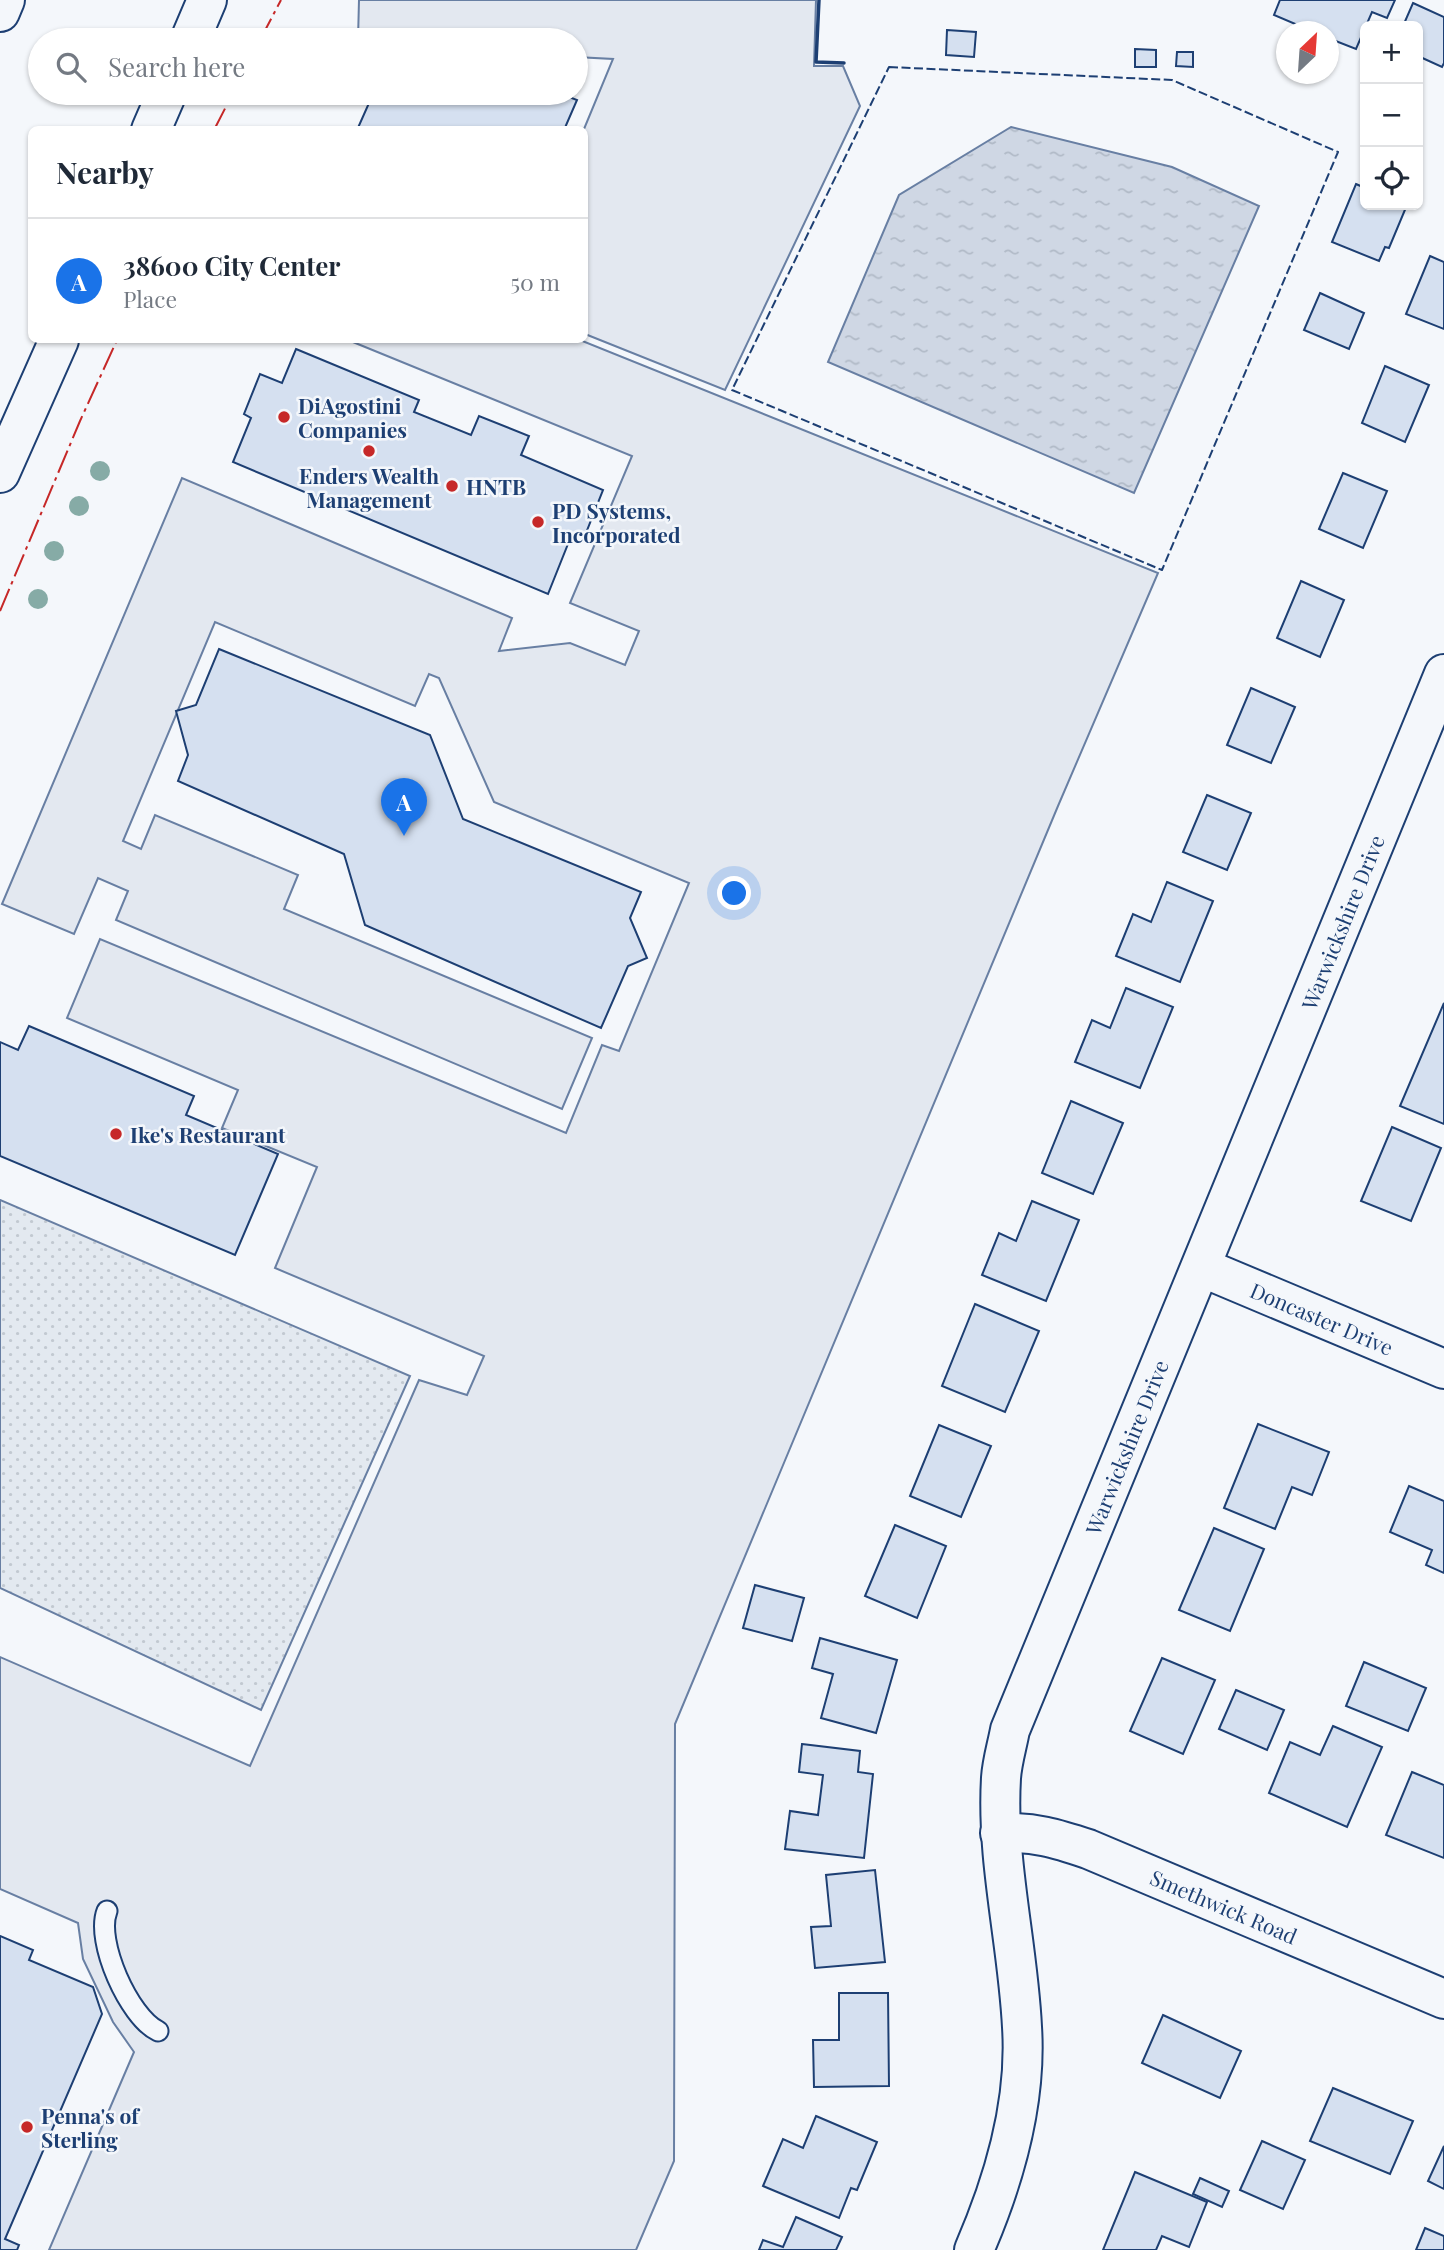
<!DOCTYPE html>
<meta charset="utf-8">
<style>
:root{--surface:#fff;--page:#f2f2f3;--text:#1f2937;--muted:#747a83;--line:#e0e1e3;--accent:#1a73e8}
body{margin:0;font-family:"Playfair Display",serif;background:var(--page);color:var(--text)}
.controls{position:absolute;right:21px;top:21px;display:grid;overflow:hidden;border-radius:10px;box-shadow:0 2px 5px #0004}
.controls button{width:63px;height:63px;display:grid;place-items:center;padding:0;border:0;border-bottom:2px solid var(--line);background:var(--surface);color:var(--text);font:35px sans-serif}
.compass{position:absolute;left:1276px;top:21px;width:63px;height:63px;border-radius:50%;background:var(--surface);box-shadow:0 2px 5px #0004;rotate:25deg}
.you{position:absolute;left:735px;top:894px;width:24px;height:24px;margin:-18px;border:5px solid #fff;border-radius:50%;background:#1a73e8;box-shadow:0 0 0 10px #1a73e833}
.badge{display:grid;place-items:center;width:46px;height:46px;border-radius:50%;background:var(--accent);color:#fff;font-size:23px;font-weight:700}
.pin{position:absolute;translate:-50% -58px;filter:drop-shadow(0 2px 4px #0008)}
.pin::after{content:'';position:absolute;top:37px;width:24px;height:21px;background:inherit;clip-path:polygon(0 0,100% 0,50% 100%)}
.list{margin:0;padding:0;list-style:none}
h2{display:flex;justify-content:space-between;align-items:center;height:91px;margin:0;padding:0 28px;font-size:30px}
h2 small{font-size:23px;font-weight:400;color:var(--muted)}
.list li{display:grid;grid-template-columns:46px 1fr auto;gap:21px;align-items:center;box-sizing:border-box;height:126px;padding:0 28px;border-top:2px solid var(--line)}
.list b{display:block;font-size:26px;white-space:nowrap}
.list p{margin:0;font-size:23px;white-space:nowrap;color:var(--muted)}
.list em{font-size:23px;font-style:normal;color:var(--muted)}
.icon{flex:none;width:38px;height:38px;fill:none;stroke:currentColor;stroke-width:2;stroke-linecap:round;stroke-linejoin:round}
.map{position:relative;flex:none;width:1444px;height:2250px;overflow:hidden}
.search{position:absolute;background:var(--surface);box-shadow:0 2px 5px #0004;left:28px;top:28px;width:560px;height:77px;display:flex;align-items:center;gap:18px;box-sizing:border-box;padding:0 24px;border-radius:38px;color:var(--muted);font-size:26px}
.panel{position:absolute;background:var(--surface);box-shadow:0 2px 5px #0004;left:28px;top:126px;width:560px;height:217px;border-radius:10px}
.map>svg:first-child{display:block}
.grass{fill:url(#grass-dots);stroke:#687fa3;stroke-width:2}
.parking{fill:#e3e8f0;stroke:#687fa3;stroke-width:2}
.water{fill:url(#water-ripples);stroke:#687fa3;stroke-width:2}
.building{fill:#d5e0f0;stroke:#1d3f73;stroke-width:2}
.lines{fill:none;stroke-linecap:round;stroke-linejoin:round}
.lane-casing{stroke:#1d3f73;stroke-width:23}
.street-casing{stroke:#1d3f73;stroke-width:42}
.primary-casing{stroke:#1d3f73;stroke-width:42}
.lane{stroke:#f4f7fb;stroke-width:19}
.street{stroke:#f4f7fb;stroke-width:38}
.primary{stroke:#f4f7fb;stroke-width:38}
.fence{stroke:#1d3f73;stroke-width:2;stroke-dasharray:9 3.5;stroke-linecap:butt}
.wall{stroke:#1d3f73;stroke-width:3.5}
.power{stroke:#c62828;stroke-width:2;stroke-dasharray:24 5 3.5 5;stroke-linecap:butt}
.tree{fill:#86aba6}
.poi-dot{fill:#c62828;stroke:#f4f7fb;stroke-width:2.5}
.labels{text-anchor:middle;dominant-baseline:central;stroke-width:5;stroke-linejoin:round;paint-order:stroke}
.poi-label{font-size:21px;font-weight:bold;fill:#1d3f73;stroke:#f4f7fb;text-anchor:start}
.street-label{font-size:21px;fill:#1d3f73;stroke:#f4f7fb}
</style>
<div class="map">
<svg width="1444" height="2250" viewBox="0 0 1444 2250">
<defs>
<pattern id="grass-dots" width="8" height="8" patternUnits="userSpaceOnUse" patternTransform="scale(1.75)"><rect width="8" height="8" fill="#e3e9f0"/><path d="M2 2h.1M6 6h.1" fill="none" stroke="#c2c9d1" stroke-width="1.8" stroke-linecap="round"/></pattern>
<pattern id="water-ripples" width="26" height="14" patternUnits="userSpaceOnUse" patternTransform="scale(1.75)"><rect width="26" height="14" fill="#cfd7e4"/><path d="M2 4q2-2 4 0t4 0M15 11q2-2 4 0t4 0" fill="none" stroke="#b1bac7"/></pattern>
</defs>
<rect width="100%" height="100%" fill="#f4f7fb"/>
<path class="grass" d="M0,1200L410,1376L261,1710L0,1588Z"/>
<g class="parking">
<path d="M359,0H816L814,66H843L860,106L725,390L585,334L584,129L613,59L576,57V40H358Z"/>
<path d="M348,340H580L1158,573L1058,806L675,1724L674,2161L636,2250H49L134,2052L113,2022L83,1959L78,1923L0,1889V1657L250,1766L419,1380L467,1395L484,1356L275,1268L317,1167L222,1128L238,1090L67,1018L100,939L566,1133L602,1045L619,1051L689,883L494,802L439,678L429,674L415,706L215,622L123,841L141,849L155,815L298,875L284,909L592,1038L562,1109L116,920L128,891L98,878L74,934L2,904L182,478L512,618L499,651L570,643L625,665L639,631L570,603L632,456Z"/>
</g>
<path class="water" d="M1011,127L1172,167L1259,206L1134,493L828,362L899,195Z"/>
<g class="building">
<path d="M1280,0H1395L1387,18L1372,12L1356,49L1328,38V32H1314L1274,15Z"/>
<path d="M1413,3L1444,17V63L1442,67L1418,56V26H1403Z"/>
<path d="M947,30L976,32L974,57L946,55Z"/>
<path d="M1135,49L1156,50V67H1135Z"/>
<path d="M1177,52H1193V67L1176,66Z"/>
<path d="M484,93H504L510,95V93H559L577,100L564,130H357L369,103H476Z"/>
<path d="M1356,184L1365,188V205H1407L1389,248L1385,247L1379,261L1332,242Z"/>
<path d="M1430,256L1444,262V329L1406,314Z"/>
<path d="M1320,293L1364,313L1349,349L1304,330Z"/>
<path d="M296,349L419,400L414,412L471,435L479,416L529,436L521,455L603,490L584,538L572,534L548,594L233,462L251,418L244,414L260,374L282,383Z"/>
<path d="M1385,366L1429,385L1405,442L1362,423Z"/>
<path d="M1343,473L1387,491L1363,548L1319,529Z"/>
<path d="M1301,581L1344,600L1320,657L1277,638Z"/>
<path d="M219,649L430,735L463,819L641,892L630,918L647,958L628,966L601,1028L365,925L344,854L178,781L188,755L176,711L196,705Z"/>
<path d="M1251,688L1295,707L1271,763L1227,745Z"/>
<path d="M1207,795L1251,813L1227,870L1183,852Z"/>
<path d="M1167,882L1213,901L1180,982L1116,956L1133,914L1151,922Z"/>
<path d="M1126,988L1173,1007L1140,1088L1075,1062L1092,1020L1110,1028Z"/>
<path d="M1444,1003V1124L1400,1106Z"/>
<path d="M29,1026L194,1096L186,1115L278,1154L235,1255L0,1156V1042L18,1050Z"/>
<path d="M1071,1101L1123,1123L1093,1194L1042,1173Z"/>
<path d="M1392,1127L1441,1148L1411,1221L1361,1201Z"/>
<path d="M1032,1201L1079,1220L1046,1301L982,1275L999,1233L1016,1241Z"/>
<path d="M975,1304L1039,1331L1005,1412L942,1386Z"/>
<path d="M1258,1424L1329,1452L1312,1495L1292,1487L1275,1529L1224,1508Z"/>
<path d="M939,1425L991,1446L961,1517L910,1496Z"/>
<path d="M1409,1486L1444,1501V1573L1426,1565L1432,1550L1390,1532Z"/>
<path d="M895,1525L946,1546L917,1618L865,1596Z"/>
<path d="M1214,1528L1264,1549L1230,1631L1179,1610Z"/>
<path d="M755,1585L804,1598L792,1641L743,1628Z"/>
<path d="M820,1638L897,1660L876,1733L821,1718L833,1674L812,1668Z"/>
<path d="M1162,1658L1215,1680L1183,1754L1130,1731Z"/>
<path d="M1364,1662L1426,1688L1408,1731L1346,1706Z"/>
<path d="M1236,1690L1284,1710L1267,1750L1219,1729Z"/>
<path d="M1333,1726L1382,1747L1347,1827L1269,1793L1290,1742L1320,1755Z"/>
<path d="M802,1744L860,1751L858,1772L873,1774L864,1858L785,1849L790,1811L818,1815L823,1775L799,1772Z"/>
<path d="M1412,1772L1444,1785V1858L1386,1835Z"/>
<path d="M875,1870L885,1962L815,1968L811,1927L831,1926L826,1875Z"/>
<path d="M0,1936L33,1950L29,1960L93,1987L102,2014L5,2239L19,2245L17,2250H0Z"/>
<path d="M839,1993H888L889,2086L814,2087L813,2040H839Z"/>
<path d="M1163,2015L1241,2051L1220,2098L1142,2063Z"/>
<path d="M1333,2088L1413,2121L1390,2174L1310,2141Z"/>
<path d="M816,2116L877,2142L857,2190L851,2188L839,2218L763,2186L783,2139L803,2148Z"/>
<path d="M1262,2141L1305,2160L1283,2209L1240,2190Z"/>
<path d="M1444,2146V2189L1428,2181Z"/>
<path d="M1135,2172L1207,2202L1189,2247L1162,2236L1156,2250H1103Z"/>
<path d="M1200,2178L1229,2191L1222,2207L1193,2194Z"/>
<path d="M796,2217L842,2237L836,2250H759L763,2240L783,2247Z"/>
<path d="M1425,2228L1444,2236V2250H1416Z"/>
</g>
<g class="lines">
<defs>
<path id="lane" d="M107,1911C95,1941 129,2017 158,2031"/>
<g id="street">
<path d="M1201,1267L1444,1369"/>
<path d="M1000,1833C1035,1832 1055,1838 1088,1849L1444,1999"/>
<path d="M974,2250C1004,2181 1027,2104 1022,2027C1018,1944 996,1862 1001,1778C1002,1762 1007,1746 1010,1730L1444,674"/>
</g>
<g id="primary">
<path d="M0,12L5,0"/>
<path d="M190,40L207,0"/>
<path d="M151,130L167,93"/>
<path d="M0,473L59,340"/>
</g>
</defs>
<use href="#lane" class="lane-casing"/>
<use href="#street" class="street-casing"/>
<use href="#primary" class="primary-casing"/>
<use href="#lane" class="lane"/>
<use href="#street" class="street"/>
<use href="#primary" class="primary"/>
<path class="fence" d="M889,67L1172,80L1338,152L1162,570L732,390Z"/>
<path class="wall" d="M819,0L816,62L844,63"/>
<g class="power">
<path d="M260,40L281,0"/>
<path d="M214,130L233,93"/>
<path d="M0,611L80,421L117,340"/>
</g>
</g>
<g class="tree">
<circle cx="100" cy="471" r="10"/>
<circle cx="79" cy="506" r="10"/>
<circle cx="54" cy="551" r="10"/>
<circle cx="38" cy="599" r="10"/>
</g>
<g class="poi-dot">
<circle cx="284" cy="417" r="7"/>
<circle cx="369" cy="451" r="7"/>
<circle cx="452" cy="486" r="7"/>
<circle cx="538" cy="522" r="7"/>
<circle cx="116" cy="1134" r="7"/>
<circle cx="27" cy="2127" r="7"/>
</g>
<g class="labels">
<g class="poi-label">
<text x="298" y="405">DiAgostini<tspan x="298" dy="24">Companies</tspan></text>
<text x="369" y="475" text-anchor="middle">Enders Wealth<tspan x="369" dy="24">Management</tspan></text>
<text x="466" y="486">HNTB</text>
<text x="552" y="510">PD Systems,<tspan x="552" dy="24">Incorporated</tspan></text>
<text x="130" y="1134">Ike's Restaurant</text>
<text x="41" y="2115">Penna's of<tspan x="41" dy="24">Sterling</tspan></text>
</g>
<g class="street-label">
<text transform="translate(1342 922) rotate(-68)">Warwickshire Drive</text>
<text transform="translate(1322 1318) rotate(23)">Doncaster Drive</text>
<text transform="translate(1126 1447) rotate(-68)">Warwickshire Drive</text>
<text transform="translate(1224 1906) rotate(23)">Smethwick Road</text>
</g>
</g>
</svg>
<div class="controls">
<button>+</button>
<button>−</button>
<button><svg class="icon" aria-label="locate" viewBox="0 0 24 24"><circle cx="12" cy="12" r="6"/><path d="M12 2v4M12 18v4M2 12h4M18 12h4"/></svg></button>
</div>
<svg class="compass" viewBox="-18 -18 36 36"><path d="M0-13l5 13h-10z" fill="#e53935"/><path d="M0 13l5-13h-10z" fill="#747a83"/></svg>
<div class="you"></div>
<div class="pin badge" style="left:404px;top:836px">A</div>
<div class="search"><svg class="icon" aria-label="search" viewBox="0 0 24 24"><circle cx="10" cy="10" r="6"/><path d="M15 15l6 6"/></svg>Search here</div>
<section class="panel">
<h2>Nearby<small></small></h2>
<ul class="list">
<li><span class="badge">A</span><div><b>38600 City Center</b><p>Place</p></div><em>50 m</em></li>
</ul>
</section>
</div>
